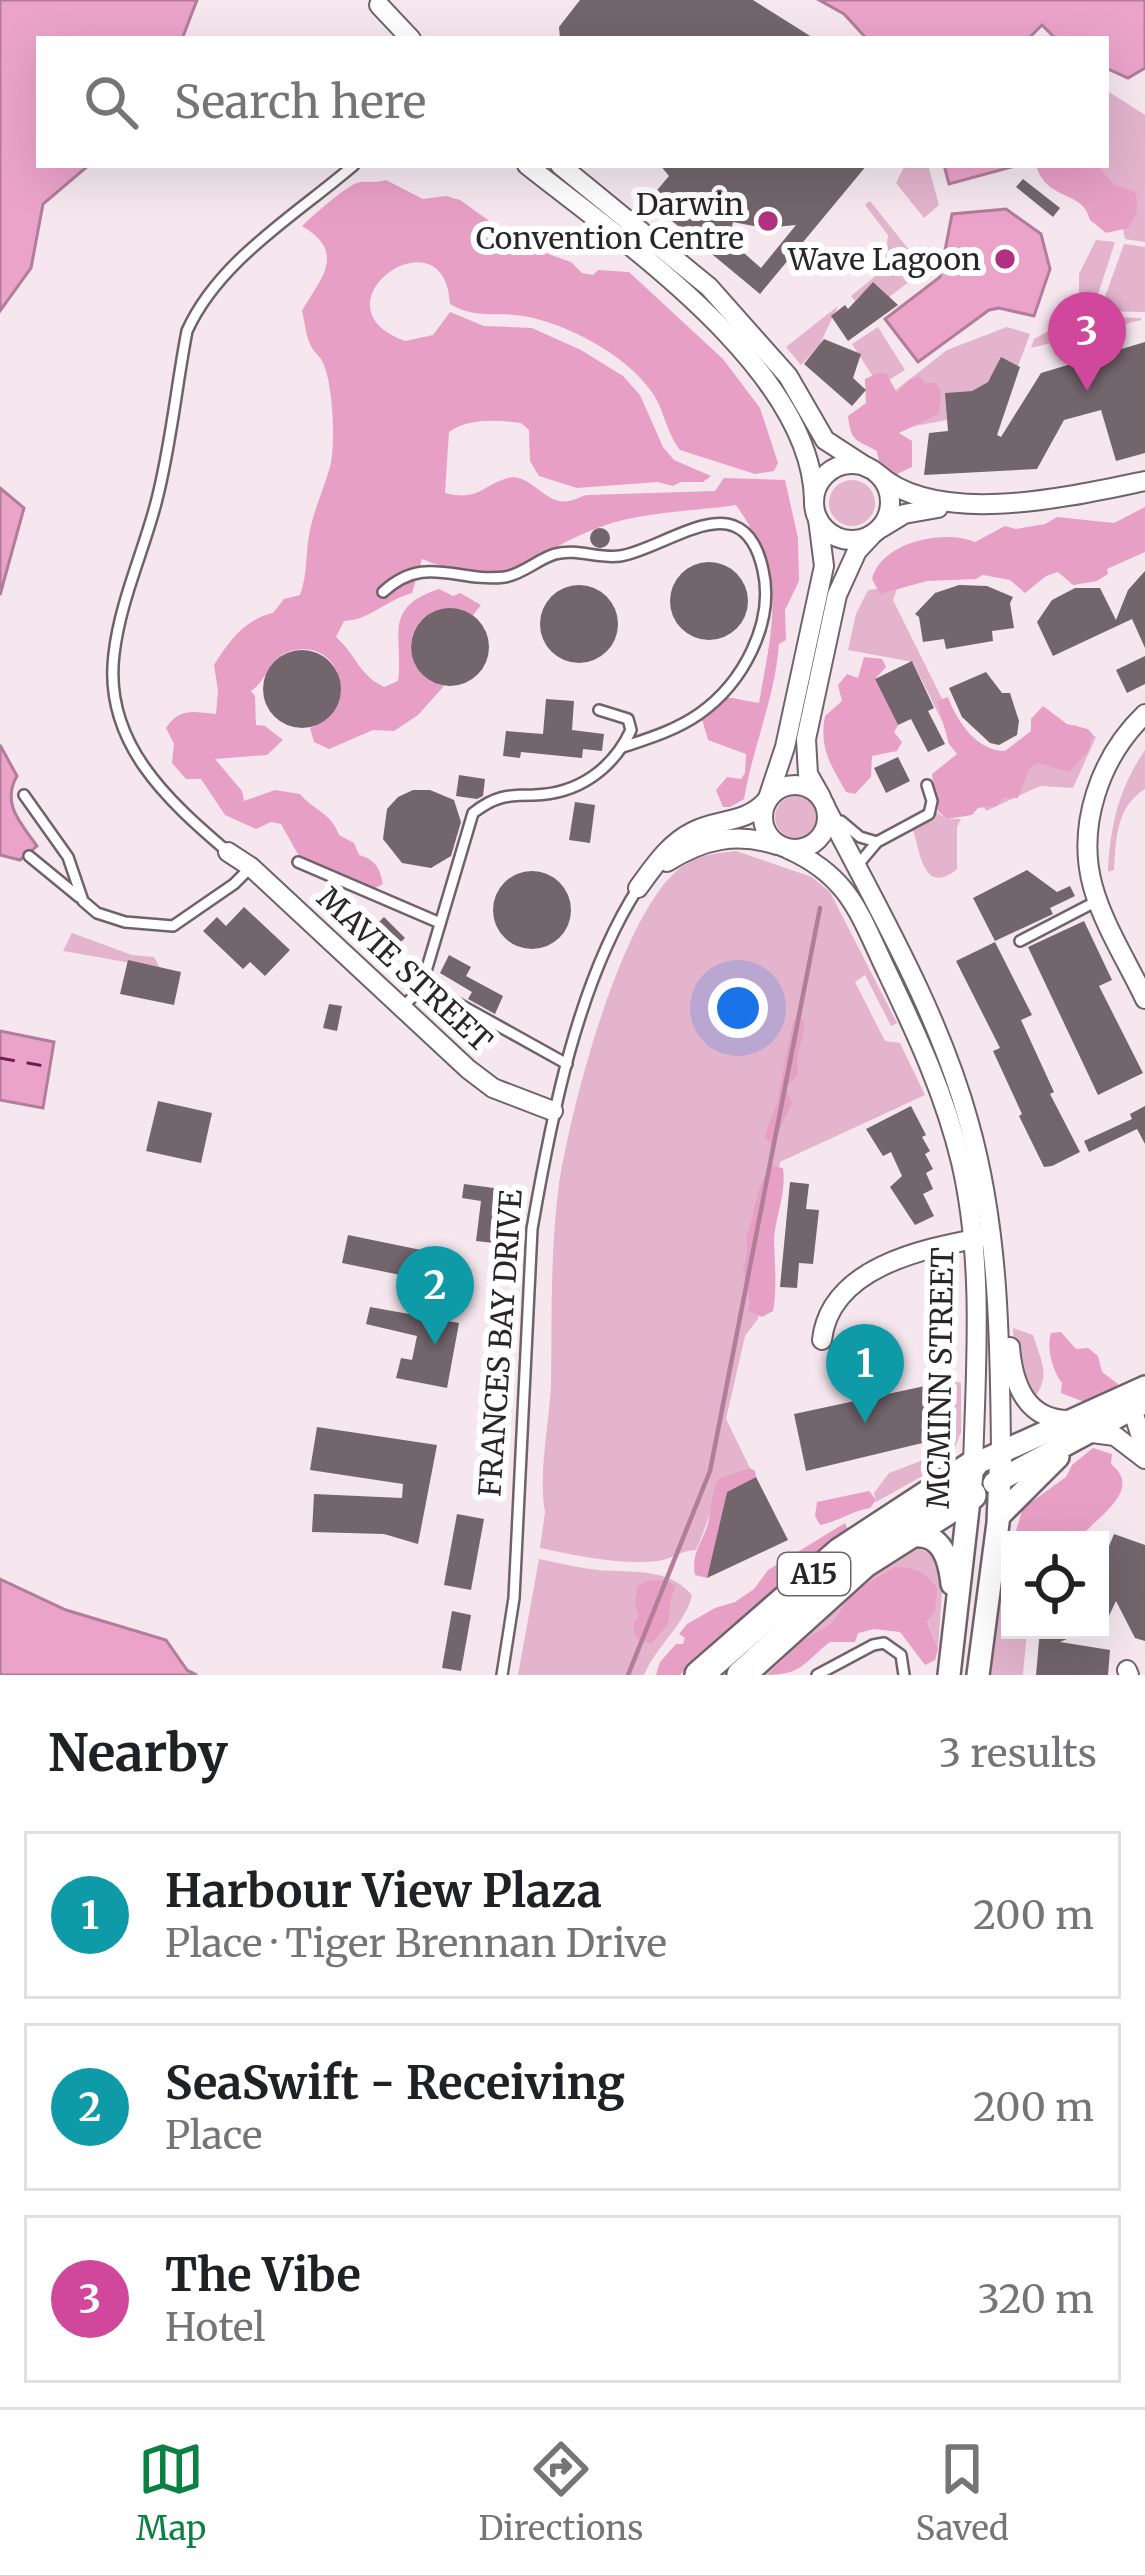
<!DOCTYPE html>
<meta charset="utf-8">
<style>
:root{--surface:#fff;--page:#f6f6f6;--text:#202124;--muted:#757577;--line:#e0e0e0;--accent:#0b8043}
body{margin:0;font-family:Merriweather,serif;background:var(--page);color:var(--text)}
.controls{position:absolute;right:36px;bottom:36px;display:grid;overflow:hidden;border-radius:0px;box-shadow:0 12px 48px #0002}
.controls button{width:108px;height:108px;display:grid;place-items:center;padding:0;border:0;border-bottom:3px solid var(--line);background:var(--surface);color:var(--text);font:60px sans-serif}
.you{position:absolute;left:738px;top:1008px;width:42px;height:42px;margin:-30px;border:9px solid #fff;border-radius:50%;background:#1a73e8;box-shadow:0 0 0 18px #1a73e833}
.badge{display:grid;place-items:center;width:78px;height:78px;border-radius:50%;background:var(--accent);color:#fff;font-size:39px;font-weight:700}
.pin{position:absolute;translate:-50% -99px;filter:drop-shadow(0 3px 6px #0008)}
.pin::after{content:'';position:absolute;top:63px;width:42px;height:36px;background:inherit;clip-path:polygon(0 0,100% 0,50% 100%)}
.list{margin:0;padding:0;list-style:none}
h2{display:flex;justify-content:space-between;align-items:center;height:156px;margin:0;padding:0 48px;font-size:51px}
h2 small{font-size:39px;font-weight:400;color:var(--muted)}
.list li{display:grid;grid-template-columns:78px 1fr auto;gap:36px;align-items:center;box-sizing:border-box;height:168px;margin:0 24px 24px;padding:0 24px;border:3px solid var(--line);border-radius:0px}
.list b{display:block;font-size:45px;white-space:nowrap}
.list p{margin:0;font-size:39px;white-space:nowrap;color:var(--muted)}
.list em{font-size:39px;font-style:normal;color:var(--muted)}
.icon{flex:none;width:66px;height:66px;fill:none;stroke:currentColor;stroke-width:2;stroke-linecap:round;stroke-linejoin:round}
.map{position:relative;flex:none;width:1145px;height:1675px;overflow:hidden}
.search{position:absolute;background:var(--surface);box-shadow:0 12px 48px #0002;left:36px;right:36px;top:36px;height:132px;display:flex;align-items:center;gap:30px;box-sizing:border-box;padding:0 42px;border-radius:0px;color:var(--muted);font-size:45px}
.sheet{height:732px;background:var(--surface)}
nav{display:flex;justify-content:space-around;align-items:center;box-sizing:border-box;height:168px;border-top:3px solid var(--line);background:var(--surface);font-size:33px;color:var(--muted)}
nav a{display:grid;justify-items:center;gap:6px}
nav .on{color:var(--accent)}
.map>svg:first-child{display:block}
.green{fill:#e3b4cc}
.forest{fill:#e89fc6}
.water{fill:#eba3ca;stroke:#b17d99;stroke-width:3}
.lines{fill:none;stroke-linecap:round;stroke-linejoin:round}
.stream{stroke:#b17d99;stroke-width:4.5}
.ferry{stroke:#6f1c50;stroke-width:3;stroke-dasharray:15 12;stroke-linecap:butt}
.building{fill:#72656b;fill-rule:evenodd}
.service-casing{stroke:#6f6269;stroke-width:14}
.minor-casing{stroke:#6f6269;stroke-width:22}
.tertiary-casing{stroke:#6f6269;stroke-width:26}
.primary-casing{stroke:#6f6269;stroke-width:32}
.service{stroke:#fff;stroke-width:9}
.minor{stroke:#fff;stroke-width:18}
.tertiary{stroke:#fff;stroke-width:21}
.primary{stroke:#fff;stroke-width:27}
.poi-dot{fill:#af3180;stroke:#fff;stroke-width:4.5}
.labels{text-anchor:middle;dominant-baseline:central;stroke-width:12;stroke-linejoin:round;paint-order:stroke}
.shield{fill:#fff;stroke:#6a6668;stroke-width:3}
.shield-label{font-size:27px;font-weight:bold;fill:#2a2528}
.poi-label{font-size:30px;fill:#2a2528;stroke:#fff;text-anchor:end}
.street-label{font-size:30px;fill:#2a2528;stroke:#fff}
</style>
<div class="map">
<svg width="1145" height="1675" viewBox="0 0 1145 1675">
<rect width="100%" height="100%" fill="#f6e7ef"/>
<g class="green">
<path d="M1106,90L1145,115V242L1125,239L1119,209L1056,165H1106Z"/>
<path d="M905,165H928L939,205L924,218L896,183Z"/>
<path d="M870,201L914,256L915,277L874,309L887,295L873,282L855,301L851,296L884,269L888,235L865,205Z"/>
<path d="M1096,240L1115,242L1093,310L1079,309V274Z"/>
<path d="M1124,244L1145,247V312L1100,311Z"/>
<path d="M838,306L819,346L801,365L786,347Z"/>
<path d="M1076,316L1141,318V320L1031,348L1034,339Z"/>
<path d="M878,327L905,370L879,386L852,344Z"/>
<path d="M1007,327L1030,334L1018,366L972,391L946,393L947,420L904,428L883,400L947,350Z"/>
<circle cx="852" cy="503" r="23"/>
<path d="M898,586L893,600L967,749L995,757L1075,725L1096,737L1073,788L1040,786L986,811L913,662L848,650L856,614L868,590Z"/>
<path d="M1145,750V789C1116,807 1116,839 1114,870L1108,872C1110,826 1119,788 1145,750Z"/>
<circle cx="796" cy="817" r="21"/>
<path d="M933,810L947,819H961L957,827V869C923,897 920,851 913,830L929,819Z"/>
<path d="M736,851L812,877L830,892L897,1023L891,1026L865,975L855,982L885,1041L900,1043L925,1095L780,1162L758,1319L745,1336L726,1419L750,1468C712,1485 712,1516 696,1550C681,1550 672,1559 658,1561C619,1565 578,1556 540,1548L545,1512C538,1475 549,1425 551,1385C552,1318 550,1251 559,1184C570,1111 622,907 684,865C699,854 718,853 736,851Z"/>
<path d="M72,933L132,955L154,957L160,968L63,951Z"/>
<path d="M1013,1328L1033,1335C1041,1361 1052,1376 1033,1399L1014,1349Z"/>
<path d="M943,1379L961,1383V1432L951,1458L952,1430L938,1418Z"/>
<path d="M938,1424L948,1434L944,1464L876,1502L874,1493L889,1473L931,1457L937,1447Z"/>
<path d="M912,1546L935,1555L943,1577L938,1649L927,1620L894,1567L851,1593L832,1623L803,1640L767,1675H758L871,1573Z"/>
<path d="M1003,1555L1010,1559V1630H1027L1023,1675H990Z"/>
<path d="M539,1559C559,1563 579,1568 598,1570C632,1573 668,1567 692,1595C686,1623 657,1645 644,1675H518Z"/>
</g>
<g class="forest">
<path d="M1036,165L1100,168L1113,184L1135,192C1140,208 1137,215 1128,228L1106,233L1090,220C1083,189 1046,202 1036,165Z"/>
<path d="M386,180L423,199L446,196L460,200L523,245L571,262L582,273L593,275L598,270L629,272L723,359L760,408L778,463L774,471L755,474L680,450C666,432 664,408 651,391C626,355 566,323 523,316C495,311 478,320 450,304C445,207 307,305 405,341L433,335L450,312L484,326L532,328L581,350L623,376L640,395L663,447L674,460L711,476L703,482H681L673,486L658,482L577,488L539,476L530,461L529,430L521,423C497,420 469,418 449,432L445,493C478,502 484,484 508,478C530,472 545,506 569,501C576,500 581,496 587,495L715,491L724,478L785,480L798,538L799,581L785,610L786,640L779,644C775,698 753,746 744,799L730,807H723L716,790L727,777L741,779L745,773L746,754L708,740L702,719C730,690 724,698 759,703C773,622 788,578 736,505C696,511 643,512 606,525C525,552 517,597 422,559L412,593C386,600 370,620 344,621L336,637C358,657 357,673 384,687L398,681C404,637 381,608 439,589L453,596L460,593L481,605L473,615C413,589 384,665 444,686L418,715L394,731L373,730L329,749L314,742L310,728C363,707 340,637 291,651C269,657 268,680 251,691L255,696L256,725L265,726L283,740L267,755L215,759L242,791L244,801L275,790L300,794C313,810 331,812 339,835L354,843L359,855C376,860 379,867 383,884L371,890L307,863L300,858L281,824L271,822L256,829L225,815L201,779H186L172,763L174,744L166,728C180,707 193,712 216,714L218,691L214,665C229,641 245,619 273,613L284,599L300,595C308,574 305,553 310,530C315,507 324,488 330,467C336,444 333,384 323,363C321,357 315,353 312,348C306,338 305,323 302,311C320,279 348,253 302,226C312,217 344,187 357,183C366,180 375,184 386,180Z"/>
<path d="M878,373H886L897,393L909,380L919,376L925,383H936L941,391L939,414L899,433L912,441V467L895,475L880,467L877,451C857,439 851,444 848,416L866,403L865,379Z"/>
<path d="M1145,507V552L1107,569L1108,574L1097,581L1073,585L1058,572L1046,576L1025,593L1010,580L983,575L976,579L927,581L880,594L872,579C881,542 944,529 975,542L1005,526L1016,529L1045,524L1057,517L1114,523Z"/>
<path d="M864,657L882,659L886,667L875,679L898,725L894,732L902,742L897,751L872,756L871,777L855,794L846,792C831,765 819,749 825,716L842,701L838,685L847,674L858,678Z"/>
<path d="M948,697C957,722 977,751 1005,751L1031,731V719L1043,706L1067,724L1088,729L1093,735L1088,751L1069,772L1037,763L1029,769L1018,798H1003L997,806L978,808L972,815L947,819L938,811L932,774L957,754L949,744L937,701Z"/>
<path d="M800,1018L805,1025L797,1059L798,1075L785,1087L792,1103L772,1145L765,1137C768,1123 775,1112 778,1098C783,1071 788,1045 794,1019Z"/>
<path d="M771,1166L783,1168C787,1194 774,1219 774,1243C775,1264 777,1292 773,1311L762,1317L748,1311L750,1303L743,1267C750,1254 744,1242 749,1229C755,1210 757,1183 771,1166Z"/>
<path d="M1061,1332L1076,1349L1088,1348L1098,1356L1102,1372L1118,1384L1115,1393L1087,1403L1061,1393L1062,1383C1053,1372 1046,1347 1051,1333Z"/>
<path d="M1093,1448L1112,1454L1111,1464C1145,1491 1094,1518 1078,1540H1013L1023,1508L1066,1477L1072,1465Z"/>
<path d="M750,1468L755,1471L756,1477L727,1492L707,1578L695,1575C691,1555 701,1544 707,1527C712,1510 710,1497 718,1479Z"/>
<path d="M869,1491L876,1500L870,1508C851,1511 838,1522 820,1525L815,1516L817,1502Z"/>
<path d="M845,1523L848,1530L840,1540L819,1549L817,1557L803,1565L792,1581L714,1650L700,1655L680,1675H656L660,1662L676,1644H683L685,1638L679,1634L687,1624L715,1608L735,1602L754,1589L768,1570Z"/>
<path d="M894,1567C915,1568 925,1571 937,1588L935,1611L927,1621L938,1649L935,1660L925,1665L900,1632L874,1629L858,1633L855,1642H830C805,1661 803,1675 767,1675L803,1640L832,1623L851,1593Z"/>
<path d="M665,1580L676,1586L671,1596L668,1624L651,1644L636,1638L633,1625L639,1616L635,1605L637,1587L645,1581Z"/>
</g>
<g class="water">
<path d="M0,0H197L182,39H39V165H89L43,204L31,268L0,311Z"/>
<path d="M819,0H1145V68L1128,78L1106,68V39H1056L1042,25L1028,39H867L844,14Z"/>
<path d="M944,165H1019L949,184Z"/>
<path d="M1006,209L1041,234L1050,269L1034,316L999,308L989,310L918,362L885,319L940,277L952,214Z"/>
<path d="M0,488L24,508L0,595Z"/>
<path d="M0,745L17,776C1,804 21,823 37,846L20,860L0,855Z"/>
<path d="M0,1031L54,1042L43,1108L0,1100Z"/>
<path d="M0,1579L66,1610L166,1640L187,1670L197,1675H0Z"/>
</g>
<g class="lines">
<path class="stream" d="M628,1675L710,1471L820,908"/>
<path class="ferry" d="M0,1058L50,1067"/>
</g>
<g class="building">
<path d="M580,0H753L815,39H560L559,27Z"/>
<path d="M660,165H867L760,294L648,201L669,176ZM733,222L764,228L796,225L761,268L729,240Z"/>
<path d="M1023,179L1060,208L1053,217L1016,187Z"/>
<path d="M873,282L898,305L848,341L831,316L845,305L848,309Z"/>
<path d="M824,339L861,354L853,378L866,390L852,406L804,364Z"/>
<path d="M1145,342V453L1116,461L1101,410L1064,420L1037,469L924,475L929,433L948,431L945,393L972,391L988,382L1001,357L1020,367L997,435L1001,437L1041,373Z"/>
<circle cx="600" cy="538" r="10"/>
<circle cx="709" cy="601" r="39"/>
<path d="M1145,571V648L1132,619L1053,656L1037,622L1052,600L1075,588H1100L1116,620L1128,590Z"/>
<circle cx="579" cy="624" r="39"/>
<path d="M959,585L987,586L1013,597L1010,603L1014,628L992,631L993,641L946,649L944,639L923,642L919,617L915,614L935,593Z"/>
<circle cx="450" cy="647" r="39"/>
<circle cx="302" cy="689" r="39"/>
<path d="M1145,656V684L1127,693L1116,670Z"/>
<path d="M912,661L934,708L928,711L945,744L928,752L911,719L898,725L875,679Z"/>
<path d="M986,672L1002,693H1010L1019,721L1017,735L999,745L990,743L962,717L949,688Z"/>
<path d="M546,699L574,701L572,730L604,734L602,751L583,749L582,758L521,752L520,758L503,756L506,731L543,734Z"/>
<path d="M898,757L910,781L886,793L874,768Z"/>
<path d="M459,775L485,779L483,796L477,799L456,796Z"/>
<path d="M413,790H430L454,800L461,822L451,856L431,868L402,863L383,839L387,809L398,797Z"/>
<path d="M575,802L595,805L590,843L569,840Z"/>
<path d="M1027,870L1057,892L1070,886L1075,896L1050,908L1053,914L995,941L973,898Z"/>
<circle cx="532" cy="910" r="39"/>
<path d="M244,907L290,950L265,976L250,962L243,969L203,931L217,917L226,926Z"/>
<path d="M384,917L405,938L385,957L364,937Z"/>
<path d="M1084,921L1112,980L1099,986L1143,1073L1098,1095L1028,947Z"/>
<path d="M995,942L1032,1015L1021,1020L1054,1092L1050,1094L1080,1152L1052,1166L1044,1167L1019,1116L1022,1114L993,1051L1000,1048L956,961Z"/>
<path d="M449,955L471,967L466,976L503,996L495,1014L468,999L472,992L440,973Z"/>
<path d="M128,960L181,972L174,1005L120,994Z"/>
<path d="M329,1004L342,1006L337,1031L323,1028Z"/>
<path d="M158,1101L212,1113L201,1163L146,1151Z"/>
<path d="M911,1106L926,1135L922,1137L930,1151L925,1154L933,1169L926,1173L933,1189L923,1194L934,1216L915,1225L890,1187L902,1176L891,1152L883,1156L866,1129Z"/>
<path d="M1145,1106V1144L1137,1129L1089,1152L1084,1141L1132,1119L1130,1114Z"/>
<path d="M790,1182L809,1184L806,1209L819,1210L813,1264L799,1263L797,1288L780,1287Z"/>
<path d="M464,1184L501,1189L494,1243L476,1241L481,1201L462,1198Z"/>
<path d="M348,1235L426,1251L420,1279L342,1263Z"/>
<path d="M370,1307L459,1323L447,1388L396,1378L401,1358L412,1360L417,1336L366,1324Z"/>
<path d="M925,1386L939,1439L806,1471L794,1414Z"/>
<path d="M317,1427L437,1445L418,1544L384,1534L312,1532L314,1494L402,1498L403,1484L310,1470Z"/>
<path d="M756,1477L788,1540L707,1578L727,1492Z"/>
<path d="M457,1514L484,1519L471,1590L444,1585Z"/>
<path d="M1114,1534L1145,1545V1641L1135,1638L1116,1601L1100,1635V1568Z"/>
<path d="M452,1611L471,1615L461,1671L442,1668Z"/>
<path d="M1040,1630H1088L1060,1642L1110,1650L1108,1675H1036Z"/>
</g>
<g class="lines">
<defs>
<g id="service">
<path d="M383,592C425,553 457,583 505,577C523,574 538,559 555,554C577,548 598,559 620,556C651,552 705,513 734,526C752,533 759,552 763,570C775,623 743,683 699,714C676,730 650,738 623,747"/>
<path d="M24,795L68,857L83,901L97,913L125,922L173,926L234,884L251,867"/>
<path d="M841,821L860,837L877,842"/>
<path d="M228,852C167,800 103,742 114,654C120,602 143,553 156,503C171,446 176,388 187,331C219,260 296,215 354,165"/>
<path d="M29,856L79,897"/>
<path d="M298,862L440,923"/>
<path d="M856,867L877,842L929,814L932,801L927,785"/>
<path d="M1020,941L1097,901"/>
<path d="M423,984L567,1064"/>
<path d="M403,1007L421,988L473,813C495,796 507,795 534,795C578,794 613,769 631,730L628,719L599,710"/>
<path d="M502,1675L514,1598L532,1229C551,1119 577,983 638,888"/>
<path d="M817,1675L873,1645L884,1643L901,1655L904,1675"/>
</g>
<g id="minor">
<path d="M379,5L411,39"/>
<path d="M527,165C620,239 812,369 814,500"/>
<path d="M560,165L709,287L788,376L825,440L868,468"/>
<circle cx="852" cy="502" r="38"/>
<path d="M878,474C938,528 1073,496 1145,481"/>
<path d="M881,528L904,514L938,508"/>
<path d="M1145,714C1100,757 1076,826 1093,887C1104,926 1128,963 1145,999"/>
<circle cx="795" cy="817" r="32"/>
<path d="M821,797L808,774L806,739L837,595L857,551L872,535"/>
<path d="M768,798L785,747L824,566L818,519"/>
<path d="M826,808C878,909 939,1013 969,1123C999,1229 1000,1341 1001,1450"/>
<path d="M788,849C851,877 860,916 888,974C917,1035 945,1095 961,1162C984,1261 976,1364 973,1465"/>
<path d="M228,852L251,867L468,1069L493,1088L553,1111"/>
<path d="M667,862C703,839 737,832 777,845"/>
<path d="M638,888C654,866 669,843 694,831C718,819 747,823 766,801"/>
<path d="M822,1340C830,1268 921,1249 980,1238"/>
<path d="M1010,1347C1013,1384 1026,1420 1069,1420"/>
<path d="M1133,1411L1145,1450"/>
<path d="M1092,1433L1115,1436L1145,1459"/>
<path d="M1127,1670L1129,1675"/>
</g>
<g id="tertiary">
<path d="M994,1483L1145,1402"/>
<path d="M999,1516L1058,1457"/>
<path d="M903,1538C939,1527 949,1555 952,1584"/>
<path d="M949,1675L973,1465L1145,1387"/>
<path d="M978,1675L998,1523L1001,1450"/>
</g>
<g id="primary">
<path d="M699,1675L840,1552L973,1465"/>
<path d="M741,1675L865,1563L972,1495"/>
</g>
</defs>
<use href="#service" class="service-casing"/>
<use href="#minor" class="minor-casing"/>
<use href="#tertiary" class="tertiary-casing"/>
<use href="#primary" class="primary-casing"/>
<use href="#service" class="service"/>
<use href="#minor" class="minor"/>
<use href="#tertiary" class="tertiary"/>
<use href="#primary" class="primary"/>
</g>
<g class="poi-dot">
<circle cx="768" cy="221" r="12"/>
<circle cx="1005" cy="259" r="12"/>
</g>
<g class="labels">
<rect class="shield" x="778" y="1553" width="72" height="42" rx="9"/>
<g class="shield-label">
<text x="814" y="1574">A15</text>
</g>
<g class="poi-label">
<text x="744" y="204">Darwin<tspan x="744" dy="34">Convention Centre</tspan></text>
<text x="981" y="259">Wave Lagoon</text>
</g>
<g class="street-label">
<text transform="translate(405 969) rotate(43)">MAVIE STREET</text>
<text transform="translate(500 1343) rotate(-86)">FRANCES BAY DRIVE</text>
<text transform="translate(940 1378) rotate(-89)">MCMINN STREET</text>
</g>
</g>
</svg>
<div class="controls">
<button><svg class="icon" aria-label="locate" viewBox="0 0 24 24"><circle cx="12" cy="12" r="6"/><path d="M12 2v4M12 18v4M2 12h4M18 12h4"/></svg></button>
</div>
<div class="you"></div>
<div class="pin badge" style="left:865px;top:1423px;background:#0f9aa8">1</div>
<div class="pin badge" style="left:435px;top:1345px;background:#0f9aa8">2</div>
<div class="pin badge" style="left:1087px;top:391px;background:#d1479c">3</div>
<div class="search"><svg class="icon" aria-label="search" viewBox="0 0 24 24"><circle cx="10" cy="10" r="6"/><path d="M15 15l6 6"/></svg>Search here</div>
</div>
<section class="sheet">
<h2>Nearby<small>3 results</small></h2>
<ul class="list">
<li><span class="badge" style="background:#0f9aa8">1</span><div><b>Harbour View Plaza</b><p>Place · Tiger Brennan Drive</p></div><em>200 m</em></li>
<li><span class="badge" style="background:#0f9aa8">2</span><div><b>SeaSwift - Receiving</b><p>Place</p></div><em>200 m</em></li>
<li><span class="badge" style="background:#d1479c">3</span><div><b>The Vibe</b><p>Hotel</p></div><em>320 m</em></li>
</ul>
</section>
<nav>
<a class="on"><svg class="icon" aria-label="map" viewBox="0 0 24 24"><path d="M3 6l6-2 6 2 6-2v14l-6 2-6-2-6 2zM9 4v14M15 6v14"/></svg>Map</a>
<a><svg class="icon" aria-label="directions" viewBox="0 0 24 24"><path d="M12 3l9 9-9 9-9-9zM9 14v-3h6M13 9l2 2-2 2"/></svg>Directions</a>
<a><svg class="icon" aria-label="saved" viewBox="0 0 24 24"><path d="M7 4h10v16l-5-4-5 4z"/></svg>Saved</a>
</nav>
